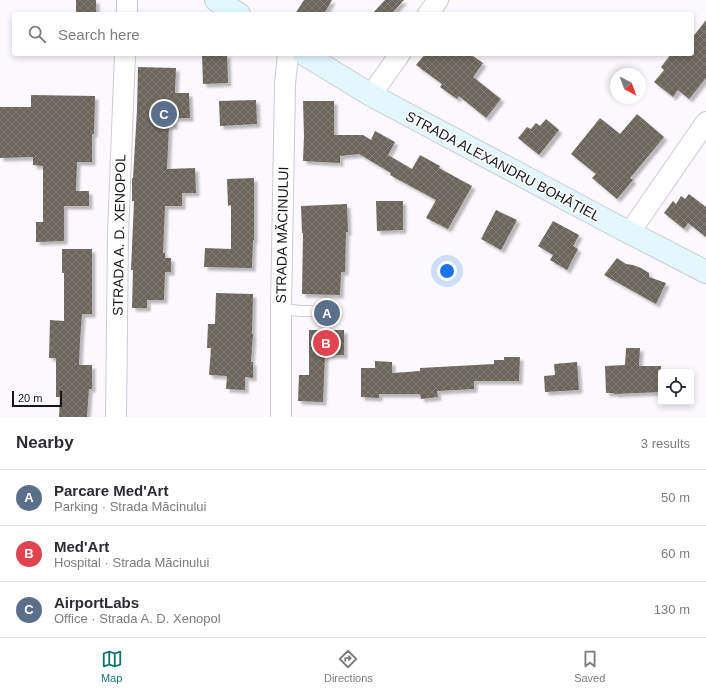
<!DOCTYPE html>
<meta charset="utf-8">
<style>
:root{--surface:#fff;--page:#f7f7f7;--text:#2b2b33;--muted:#7c7c81;--line:#e1e1e2;--accent:#0f766e}
body{margin:0;font-family:Helvetica,sans-serif;background:var(--page);color:var(--text)}
.controls{position:absolute;right:12px;bottom:12px;display:grid;overflow:hidden;border-radius:4px;box-shadow:0 2px 6px #0003}
.controls button{width:36px;height:36px;display:grid;place-items:center;padding:0;border:0;border-bottom:1px solid var(--line);background:var(--surface);color:var(--text);font:20px sans-serif}
.compass{position:absolute;left:610px;top:68px;width:36px;height:36px;border-radius:50%;background:var(--surface);box-shadow:0 2px 6px #0003;rotate:139deg}
.scale{position:absolute;left:12px;bottom:10px;width:50px;box-sizing:border-box;padding-left:4px;border:2px solid #171519;border-top:0;font-size:11px;line-height:14px;white-space:nowrap;color:#171519;-webkit-text-stroke:3px #fff;paint-order:stroke}
.you{position:absolute;left:447px;top:271px;width:14px;height:14px;margin:-10px;border:3px solid #fff;border-radius:50%;background:#1a73e8;box-shadow:0 0 0 6px #1a73e833}
.badge{display:grid;place-items:center;width:26px;height:26px;border-radius:50%;background:var(--accent);color:#fff;font-size:13px;font-weight:700}
.pin{position:absolute;translate:-50% -50%;border:2px solid #fff;box-shadow:0 1px 4px #0006}
.list{margin:0;padding:0;list-style:none}
h2{display:flex;justify-content:space-between;align-items:center;height:52px;margin:0;padding:0 16px;font-size:17px}
h2 small{font-size:13px;font-weight:400;color:var(--muted)}
.list li{display:grid;grid-template-columns:26px 1fr auto;gap:12px;align-items:center;box-sizing:border-box;height:56px;padding:0 16px;border-top:1px solid var(--line)}
.list b{display:block;font-size:15px;white-space:nowrap}
.list p{margin:0;font-size:13px;white-space:nowrap;color:var(--muted)}
.list em{font-size:13px;font-style:normal;color:var(--muted)}
.icon{flex:none;width:22px;height:22px;fill:none;stroke:currentColor;stroke-width:2;stroke-linecap:round;stroke-linejoin:round}
.map{position:relative;flex:none;width:706px;height:417px;overflow:hidden}
.search{position:absolute;background:var(--surface);box-shadow:0 2px 6px #0003;left:12px;right:12px;top:12px;height:44px;display:flex;align-items:center;gap:10px;box-sizing:border-box;padding:0 14px;border-radius:4px;color:var(--muted);font-size:15px}
.sheet{height:220px;background:var(--surface)}
nav{display:flex;justify-content:space-around;align-items:center;box-sizing:border-box;height:56px;border-top:1px solid var(--line);background:var(--surface);font-size:11px;color:var(--muted)}
nav a{display:grid;justify-items:center;gap:2px}
nav .on{color:var(--accent)}
.map>svg:first-child{display:block}
.building{fill:url(#building-cross-hatch);filter:url(#shadow)}
.lines{fill:none;stroke-linecap:round;stroke-linejoin:round}
.lane-casing{stroke:#cfc9d5;stroke-width:12}
.street-casing{stroke:#cfc9d5;stroke-width:22}
.secondary-casing{stroke:#cfc9d5;stroke-width:24}
.lane{stroke:#fff;stroke-width:10}
.street{stroke:#fff;stroke-width:20}
.secondary{stroke:#e2f7fe;stroke-width:22}
.labels{text-anchor:middle;dominant-baseline:central;stroke-width:3;stroke-linejoin:round;paint-order:stroke}
.street-label{font-size:14px;fill:#171519;stroke:#fff}
</style>
<div class="map">
<svg width="706" height="417" viewBox="0 0 706 417">
<defs>
<pattern id="building-cross-hatch" width="8" height="8" patternUnits="userSpaceOnUse"><rect width="8" height="8" fill="#6c665c"/><path d="M0 0l8 8M0 8l8-8" fill="none" stroke="#7f7b74"/></pattern>
<filter id="shadow"><feDropShadow dx="3.5" dy="3.5" stdDeviation="1" flood-color="#0004"/></filter>
</defs>
<rect width="100%" height="100%" fill="#fcf9fe"/>
<g class="building">
<rect x="76" y="0" width="20" height="13"/>
<path d="M304,0H332L324,14H295Z"/>
<path d="M385,0H404L391,14H372Z"/>
<path d="M706,20V78L689,99L678,90L673,97L654,82L664,70L661,67L671,54H692V38Z"/>
<path d="M202,54H227L228,83L203,84Z"/>
<path d="M425,54H470L483,63L473,77L501,99L486,118L459,96L457,99L440,87L442,84L416,65Z"/>
<path d="M138,67L176,68L175,93H189L190,118H174V126H169L167,169L195,168L196,193H182V206H165L163,253H165V258H171V272H165L164,300H147V308H132L133,270H131L134,201H132V178H133L137,110Z"/>
<path d="M31,95L95,96L94,134H92V162H77L76,191H89V206H64V241L36,242V222H43V166L33,165V157L0,158V107H31Z"/>
<path d="M256,100L257,124L220,126L219,101Z"/>
<path d="M303,101H334V135H363L371,140L375,131L395,142L388,155L412,169L420,155L440,166L439,168L472,186L448,229L426,218L436,200L390,175L391,173L359,154L340,156V163L303,161L304,136Z"/>
<path d="M637,114L664,137L630,178L633,180L617,199L592,178L596,174L571,154L600,118L620,134Z"/>
<path d="M546,119L559,130L539,155L518,138L527,127L531,129L536,123L540,126Z"/>
<path d="M254,178V240H253L252,268L204,267L205,248L231,249V205L228,206L227,179Z"/>
<path d="M689,194L706,207V237L688,223L684,229L664,213L673,201L676,204L681,196L685,199Z"/>
<path d="M376,201H403V230L377,231Z"/>
<path d="M347,204L348,232H346L345,272H341L340,295L302,294L303,233H302L301,206Z"/>
<path d="M496,210L517,220L501,250L481,239Z"/>
<path d="M553,221L579,235L573,246L578,249L567,270L550,260L553,255L538,246Z"/>
<path d="M62,249H92V314H82L80,341L79,365H92V389H89L87,417H59L60,397H56V358H49L50,320L64,321V273H62Z"/>
<path d="M617,258L626,264L633,265L641,268L649,273V277L666,283L656,304L604,275Z"/>
<path d="M216,293L253,294L252,334H253L251,362H253V378L245,377V390L226,389L227,376L209,375L211,348H207L208,324H215Z"/>
<path d="M309,330H344V355H325L323,402L298,401L299,375H309Z"/>
<path d="M626,348H640L639,366H661V392L614,394V393H606L605,366L625,365Z"/>
<path d="M504,357H520L519,381H474V389L437,391L438,397L421,399L420,394H379V398L361,397V368H375V361L392,362V373L420,371V368L494,364V360H504Z"/>
<path d="M577,362L579,390L545,392L544,376L555,375L554,364Z"/>
</g>
<g class="lines">
<defs>
<path id="lane" d="M281,309L301,311H324"/>
<g id="street">
<path d="M127,14V0"/>
<path d="M428,14L438,0"/>
<path d="M371,95L400,54"/>
<path d="M630,232L706,122"/>
<path d="M116,417L118,234L125,54"/>
<path d="M281,417V309L285,84L288,54"/>
</g>
<g id="secondary">
<path d="M216,0L239,14"/>
<path d="M304,54L371,95L613,224L706,272"/>
</g>
</defs>
<use href="#lane" class="lane-casing"/>
<use href="#street" class="street-casing"/>
<use href="#secondary" class="secondary-casing"/>
<use href="#lane" class="lane"/>
<use href="#street" class="street"/>
<use href="#secondary" class="secondary"/>
</g>
<g class="labels">
<g class="street-label">
<text transform="translate(503 166) rotate(28)">STRADA ALEXANDRU BOHĂȚIEL</text>
<text transform="translate(119 235) rotate(-89)">STRADA A. D. XENOPOL</text>
<text transform="translate(282 235) rotate(-89)">STRADA MĂCINULUI</text>
</g>
</g>
</svg>
<div class="controls">
<button><svg class="icon" aria-label="locate" viewBox="0 0 24 24"><circle cx="12" cy="12" r="6"/><path d="M12 2v4M12 18v4M2 12h4M18 12h4"/></svg></button>
</div>
<svg class="compass" viewBox="-18 -18 36 36"><path d="M0-13l5 13h-10z" fill="#e53935"/><path d="M0 13l5-13h-10z" fill="#7c7c81"/></svg>
<div class="scale">20 m</div>
<div class="you"></div>
<div class="pin badge" style="left:327px;top:313px;background:#5c6f8a">A</div>
<div class="pin badge" style="left:326px;top:343px;background:#e0444e">B</div>
<div class="pin badge" style="left:164px;top:114px;background:#5c6f8a">C</div>
<div class="search"><svg class="icon" aria-label="search" viewBox="0 0 24 24"><circle cx="10" cy="10" r="6"/><path d="M15 15l6 6"/></svg>Search here</div>
</div>
<section class="sheet">
<h2>Nearby<small>3 results</small></h2>
<ul class="list">
<li><span class="badge" style="background:#5c6f8a">A</span><div><b>Parcare Med'Art</b><p>Parking · Strada Măcinului</p></div><em>50 m</em></li>
<li><span class="badge" style="background:#e0444e">B</span><div><b>Med'Art</b><p>Hospital · Strada Măcinului</p></div><em>60 m</em></li>
<li><span class="badge" style="background:#5c6f8a">C</span><div><b>AirportLabs</b><p>Office · Strada A. D. Xenopol</p></div><em>130 m</em></li>
</ul>
</section>
<nav>
<a class="on"><svg class="icon" aria-label="map" viewBox="0 0 24 24"><path d="M3 6l6-2 6 2 6-2v14l-6 2-6-2-6 2zM9 4v14M15 6v14"/></svg>Map</a>
<a><svg class="icon" aria-label="directions" viewBox="0 0 24 24"><path d="M12 3l9 9-9 9-9-9zM9 14v-3h6M13 9l2 2-2 2"/></svg>Directions</a>
<a><svg class="icon" aria-label="saved" viewBox="0 0 24 24"><path d="M7 4h10v16l-5-4-5 4z"/></svg>Saved</a>
</nav>
